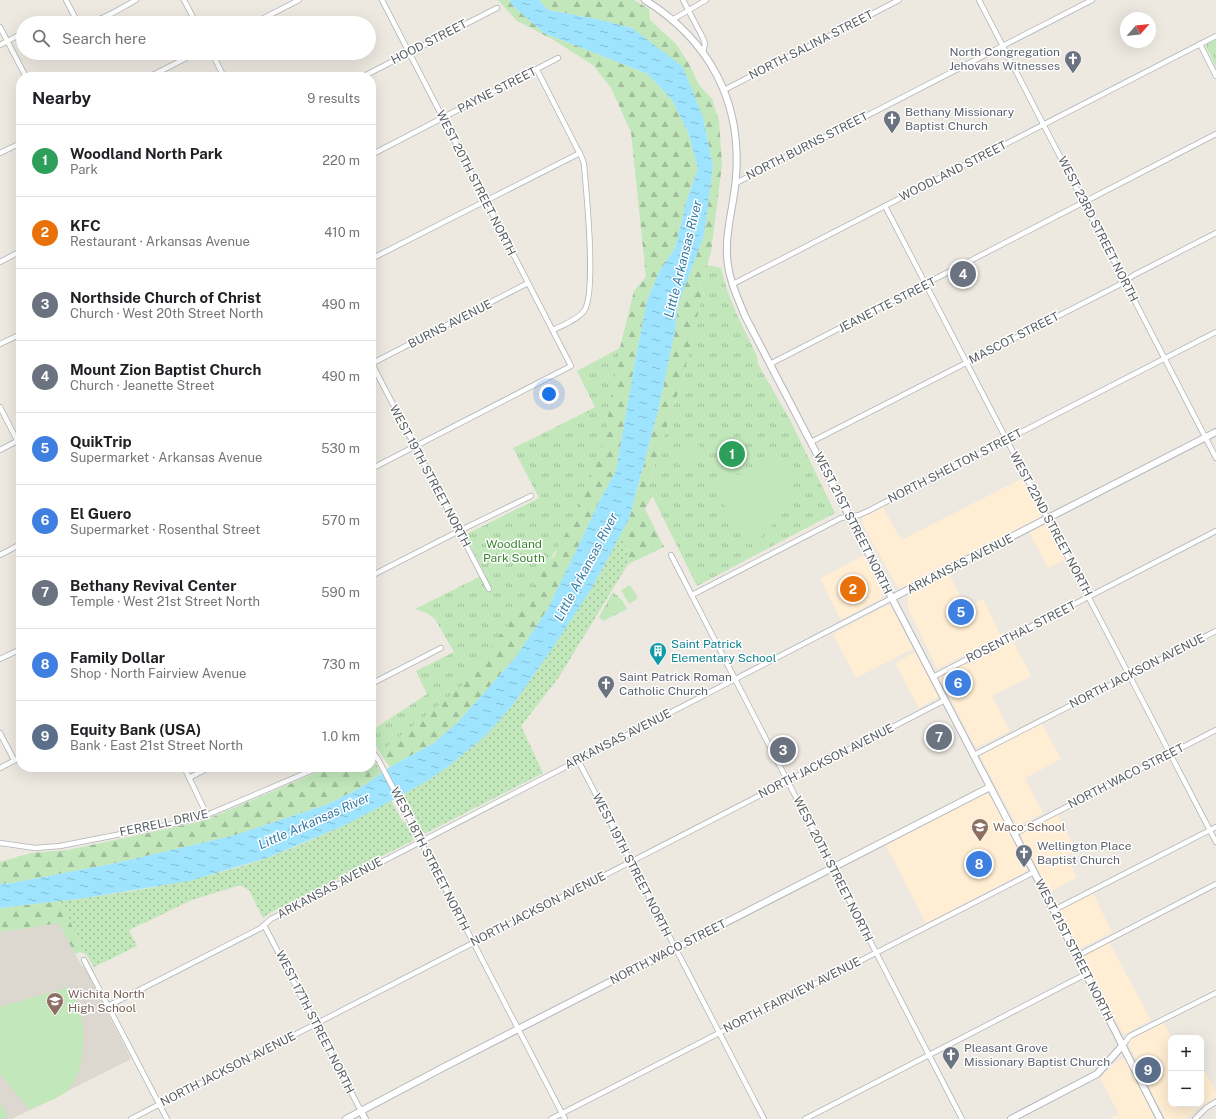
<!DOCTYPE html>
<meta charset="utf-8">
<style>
:root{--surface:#fff;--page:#f6f6f6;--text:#202124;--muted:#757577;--line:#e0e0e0;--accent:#7c3aed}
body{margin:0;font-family:"Public Sans",sans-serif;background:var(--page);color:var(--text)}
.controls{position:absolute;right:12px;bottom:12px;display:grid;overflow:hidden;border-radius:8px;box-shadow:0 4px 16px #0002}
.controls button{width:36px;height:36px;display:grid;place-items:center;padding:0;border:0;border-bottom:1px solid var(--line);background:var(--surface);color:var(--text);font:20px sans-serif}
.compass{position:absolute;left:1120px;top:12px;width:36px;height:36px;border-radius:50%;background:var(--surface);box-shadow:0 4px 16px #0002;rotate:63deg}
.you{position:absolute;left:549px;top:394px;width:14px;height:14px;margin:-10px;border:3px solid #fff;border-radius:50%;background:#1a73e8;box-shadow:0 0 0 6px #1a73e833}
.badge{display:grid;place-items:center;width:26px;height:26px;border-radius:50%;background:var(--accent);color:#fff;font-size:13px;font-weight:700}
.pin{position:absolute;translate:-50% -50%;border:2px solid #fff;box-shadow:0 1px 4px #0006}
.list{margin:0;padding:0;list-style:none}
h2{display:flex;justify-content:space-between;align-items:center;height:52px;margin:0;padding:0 16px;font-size:17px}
h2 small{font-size:13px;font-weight:400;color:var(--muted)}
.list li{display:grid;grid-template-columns:26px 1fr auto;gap:12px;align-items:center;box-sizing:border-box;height:72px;padding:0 16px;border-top:1px solid var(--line)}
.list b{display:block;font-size:15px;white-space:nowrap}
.list p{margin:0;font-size:13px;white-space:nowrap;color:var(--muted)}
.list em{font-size:13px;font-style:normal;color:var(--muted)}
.icon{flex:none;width:22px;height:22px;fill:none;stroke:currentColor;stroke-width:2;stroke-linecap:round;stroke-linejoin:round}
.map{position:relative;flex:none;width:1216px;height:1119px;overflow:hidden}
.search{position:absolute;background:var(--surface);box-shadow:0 4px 16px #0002;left:16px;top:16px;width:360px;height:44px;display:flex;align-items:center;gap:10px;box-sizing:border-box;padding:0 14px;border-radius:22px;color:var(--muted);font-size:15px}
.panel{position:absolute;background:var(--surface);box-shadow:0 4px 16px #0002;left:16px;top:72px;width:360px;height:700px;border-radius:16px}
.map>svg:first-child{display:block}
.commercial{fill:#ffeed3}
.education{fill:#ddd8cf}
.grass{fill:url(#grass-dots)}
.forest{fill:url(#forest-firs)}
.park{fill:url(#park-tufts)}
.pitch{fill:#c1e7ba}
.water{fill:url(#water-ripples)}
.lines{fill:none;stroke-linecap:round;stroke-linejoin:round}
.street-casing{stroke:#b1b5b9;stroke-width:6}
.secondary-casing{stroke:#b2b7bc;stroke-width:8}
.street{stroke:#fff;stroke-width:4.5}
.secondary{stroke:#fff;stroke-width:6}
.labels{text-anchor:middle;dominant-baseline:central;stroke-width:3;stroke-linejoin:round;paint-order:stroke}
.street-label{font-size:12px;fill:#595f62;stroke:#fff}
.worship-label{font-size:12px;fill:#5b616d;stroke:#fff;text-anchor:start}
.park-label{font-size:12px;fill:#38842e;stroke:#fff}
.culture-label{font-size:12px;fill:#0d838f;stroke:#fff;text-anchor:start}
.education-label{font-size:12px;fill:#785e54;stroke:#fff;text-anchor:start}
.water-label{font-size:13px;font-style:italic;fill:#317ba5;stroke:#fff}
</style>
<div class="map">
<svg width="1216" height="1119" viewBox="0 0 1216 1119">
<defs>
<pattern id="grass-dots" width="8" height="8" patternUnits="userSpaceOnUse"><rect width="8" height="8" fill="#c1e7ba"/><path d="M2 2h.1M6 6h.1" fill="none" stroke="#a0be9b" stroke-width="1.8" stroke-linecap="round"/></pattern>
<pattern id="forest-firs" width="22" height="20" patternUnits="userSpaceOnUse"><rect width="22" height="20" fill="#c1e7ba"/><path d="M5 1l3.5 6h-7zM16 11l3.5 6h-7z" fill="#a0be9b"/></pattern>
<pattern id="park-tufts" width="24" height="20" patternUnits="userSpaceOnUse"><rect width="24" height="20" fill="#c1e7ba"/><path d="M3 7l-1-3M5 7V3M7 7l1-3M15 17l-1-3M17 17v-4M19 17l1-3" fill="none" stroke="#a0be9b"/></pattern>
<pattern id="water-ripples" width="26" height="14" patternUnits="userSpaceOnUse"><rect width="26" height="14" fill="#9ee4ff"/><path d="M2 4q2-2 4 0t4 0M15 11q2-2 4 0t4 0" fill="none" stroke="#84bcd2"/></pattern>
</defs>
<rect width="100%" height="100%" fill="#ede8e0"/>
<g class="commercial">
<path d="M1023,478L1041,511V517L903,587L899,588L897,586L862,523L863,517L883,507L901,540Z"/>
<path d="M1045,524L1049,526L1066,559L1048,568L1029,532Z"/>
<path d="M864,555L884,595L880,599L841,620L820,579Z"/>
<path d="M949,574L966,608L983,599L1001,636L939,668L936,667L933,660L909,611L907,599L911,593Z"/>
<path d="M889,605L891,606L913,649L856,678L833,634L886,606Z"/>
<path d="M1012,639L1031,676L992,696L1010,731L977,747L975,746L941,681V678L942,676Z"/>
<path d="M915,652L938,696L937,698L919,708L895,663Z"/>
<path d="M1041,722L1061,759L1025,778L1043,813L1021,824L1018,825L1016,824L981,758L980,755Z"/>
<path d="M983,794H987L991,797L1026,865L1027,870L1024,873L926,923L885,844Z"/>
<path d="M1057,814L1076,850L1066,856L1077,877L1050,892L1021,838V834L1023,832Z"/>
<path d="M1093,893L1112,932L1081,948L1078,946L1061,914V911L1062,909Z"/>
<path d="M1109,942L1151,1020L1125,1034L1122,1032L1084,956Z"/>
<path d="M1163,1022L1172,1038H1171V1104H1201V1064L1216,1092V1097L1202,1105L1187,1119H1165L1129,1045L1130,1040Z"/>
<path d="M1121,1059H1124L1128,1064L1155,1119H1109L1119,1114L1100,1078L1116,1062Z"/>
</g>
<path class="education" d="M59,922L81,965L84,967L87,972L131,1059L12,1119H0V932Z"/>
<g class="grass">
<path d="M620,535L626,545L628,564L559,677L521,726L543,773L426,833H423L416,823L415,817L403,794L427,781L449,766L485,736L512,706L592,588Z"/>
<path d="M391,800L402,821L407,824L414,839L412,841L270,913L263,918L249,890L240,885L192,900L129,930L137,946L94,967L86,954L80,952V942L60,901C130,893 201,881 267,858C310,842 351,822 391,800Z"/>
</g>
<g class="forest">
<path d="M498,0H509L513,6L544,33L648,74L672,100L688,132L698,169L687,199L675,248L659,272L647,301L636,356L616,471L600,500L578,547L547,610L515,658L458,722L434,743L390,767L377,748L403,732L537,568L555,556L562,526L515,448L599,405L611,384L634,291L646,277L631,132L611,88L593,65L552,39L517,21Z"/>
<path d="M539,0H634L649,9L650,20L676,44L689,64L699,85L712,99L719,121L722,165L711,252L707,265L701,301L685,371L648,486L652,496L645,509L664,547L628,564L626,545L620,535L629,519L658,411L675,331L678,305L704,235L713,166L703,117L632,28L597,19L548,10Z"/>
<path d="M371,755L381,773L362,787L328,804L232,836L116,863L12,883L0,884V862L31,853L68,850L194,823L210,818L330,767H371Z"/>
<path d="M60,901L80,942V952L75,954L59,923L0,932V908Z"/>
</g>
<g class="park">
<path d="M1216,39V67L1206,47L1207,44Z"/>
<path d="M707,265L721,268C728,300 743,327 757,356L758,364L791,422L835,513L697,586L648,487L685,371L701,301Z"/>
<path d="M620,348L604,439L571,525L535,585L500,635L460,688L380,752L371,737V731L427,694L416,671L454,652L435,619L427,613L415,609L485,574L465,535L539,498L513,448L596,409L577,371Z"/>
<path d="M613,592L622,600L627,609L603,621L599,617Z"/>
</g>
<g class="pitch">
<path d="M698,444L706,458L682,470L675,456Z"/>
<path d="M780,453L788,472L790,496L777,520L761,537L748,545L729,509H726L716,488L718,482L735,474L740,475Z"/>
<path d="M630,585L638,598L629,604L621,590Z"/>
<path d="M69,987C74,998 80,1010 82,1022C86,1042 82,1075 68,1090C62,1097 39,1105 30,1110L0,1074V1007Z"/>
<path d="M0,1102L7,1115L6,1117L0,1119Z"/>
</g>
<path class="water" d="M509,0H539L548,10L597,19L632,28L683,67L703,117L713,166L704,235L678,305L675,331L658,411L629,519L592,588L554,646L512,706L485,736L449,766L427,781L387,803L345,825L267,858L189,881L85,898L0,908V884L12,883L116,863L232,836L328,804L362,787L390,767L434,743L458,722L515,658L547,610L578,547L600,500L616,471L636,356L647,301L659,272L675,248L687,199L698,169L688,132L672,100L648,74L544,33L513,6Z"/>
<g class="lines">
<defs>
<g id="street">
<path d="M66,0L78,23"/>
<path d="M184,0L196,23"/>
<path d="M683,0L703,38L705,44L703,52"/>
<path d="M979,0L1216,458"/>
<path d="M672,20L706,0"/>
<path d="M82,23C101,22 119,9 136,0"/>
<path d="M254,23L299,0"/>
<path d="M0,27L26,77"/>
<path d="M1200,44L1216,76"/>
<path d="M0,45L23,33"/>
<path d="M212,53L224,77"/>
<path d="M537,70L582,158L584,164C586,190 597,293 584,311C577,320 563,325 553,330"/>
<path d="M149,77L196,53"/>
<path d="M362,77L497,8"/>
<path d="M724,90L899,0"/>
<path d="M0,153L21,143"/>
<path d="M371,155L558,58"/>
<path d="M736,183L1092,0"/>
<path d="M885,206L1216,842"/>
<path d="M371,259L580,153"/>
<path d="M0,262L21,251"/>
<path d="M733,284L1216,36"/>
<path d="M0,344L21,334"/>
<path d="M371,362L489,589"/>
<path d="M371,364L528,283"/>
<path d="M770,364L1216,134"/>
<path d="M0,407L21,448"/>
<path d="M811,442L1119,285L1134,275L1216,233"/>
<path d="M0,450L21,439"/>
<path d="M371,469L571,366L382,0"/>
<path d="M0,555L21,544"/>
<path d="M671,555L962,1119"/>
<path d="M371,576L459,531L531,496"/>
<path d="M692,595L841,518L859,515L868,511L1216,332"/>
<path d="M0,659L21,649"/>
<path d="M933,677L1216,531"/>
<path d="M371,684L441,648"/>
<path d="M0,733L14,760"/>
<path d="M371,749L379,761L565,1119"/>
<path d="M974,755L1216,631"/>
<path d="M578,760L764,1119"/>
<path d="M184,767L207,815"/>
<path d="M0,768L21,757"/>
<path d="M189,778L210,767"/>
<path d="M1014,834L1216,730"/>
<path d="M0,843L35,848L60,846L177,823L207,815L320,767"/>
<path d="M1054,910L1216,827"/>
<path d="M264,925L361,1111"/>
<path d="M1077,956L1216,884"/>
<path d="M84,960L167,1119"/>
<path d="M108,1006L261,928L271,919L281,914L892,598"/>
<path d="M1123,1045L1130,1036L1216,993"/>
<path d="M131,1119L945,700"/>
<path d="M551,1119L1034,872"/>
<path d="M805,1119L1086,974"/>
<path d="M1195,1119L1206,1108L1216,1102"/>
</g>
<g id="secondary">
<path d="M645,0C709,40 742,101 736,177C734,208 722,239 729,271C732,287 739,301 745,316L1010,825L1160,1119"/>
<path d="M892,598L1216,432"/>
<path d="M361,1111L365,1119"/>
<path d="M346,1119L446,1066L990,787"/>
<path d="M1011,1119L1097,1074L1123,1045"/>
</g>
</defs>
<use href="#street" class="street-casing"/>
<use href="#secondary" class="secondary-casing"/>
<use href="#street" class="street"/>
<use href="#secondary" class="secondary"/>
</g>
<defs>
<symbol id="church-pin" viewBox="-11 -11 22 30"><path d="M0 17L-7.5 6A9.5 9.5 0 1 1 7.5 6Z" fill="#6b7280" stroke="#fff"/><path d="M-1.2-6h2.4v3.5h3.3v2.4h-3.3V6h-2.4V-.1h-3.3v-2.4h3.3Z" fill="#fff"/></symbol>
<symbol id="building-pin" viewBox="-11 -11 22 30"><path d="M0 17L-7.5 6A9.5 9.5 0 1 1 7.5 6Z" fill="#0f9aa8" stroke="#fff"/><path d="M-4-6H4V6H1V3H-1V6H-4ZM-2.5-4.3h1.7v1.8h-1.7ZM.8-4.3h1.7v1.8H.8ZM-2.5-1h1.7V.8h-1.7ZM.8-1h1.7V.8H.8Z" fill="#fff"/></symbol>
<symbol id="school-pin" viewBox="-11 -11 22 30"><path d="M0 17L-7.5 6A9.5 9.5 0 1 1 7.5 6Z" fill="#8d6e63" stroke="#fff"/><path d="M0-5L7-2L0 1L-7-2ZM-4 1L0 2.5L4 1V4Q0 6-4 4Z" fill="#fff"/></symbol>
</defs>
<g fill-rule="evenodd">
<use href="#church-pin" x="1063" y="49" width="20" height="27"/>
<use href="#church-pin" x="882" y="109" width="20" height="27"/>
<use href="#building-pin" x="648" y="641" width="20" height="27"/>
<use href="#church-pin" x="596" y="674" width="20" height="27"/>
<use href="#school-pin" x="970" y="817" width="20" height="27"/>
<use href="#church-pin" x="1014" y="843" width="20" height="27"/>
<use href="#school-pin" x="45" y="991" width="20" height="27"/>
<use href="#church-pin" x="941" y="1045" width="20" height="27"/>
</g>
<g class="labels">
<g class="street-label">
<text transform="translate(429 42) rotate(-27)">HOOD STREET</text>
<text transform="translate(811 45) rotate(-27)">NORTH SALINA STREET</text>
<text transform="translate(497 90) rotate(-27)">PAYNE STREET</text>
<text transform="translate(807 146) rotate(-27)">NORTH BURNS STREET</text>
<text transform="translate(953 171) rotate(-27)">WOODLAND STREET</text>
<text transform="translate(476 183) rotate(63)">WEST 20TH STREET NORTH</text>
<text transform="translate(1098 229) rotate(63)">WEST 23RD STREET NORTH</text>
<text transform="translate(887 305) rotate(-27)">JEANETTE STREET</text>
<text transform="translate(450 324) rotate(-27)">BURNS AVENUE</text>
<text transform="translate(1014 338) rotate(-27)">MASCOT STREET</text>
<text transform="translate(955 466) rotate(-27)">NORTH SHELTON STREET</text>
<text transform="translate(430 476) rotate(62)">WEST 19TH STREET NORTH</text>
<text transform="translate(853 523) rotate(63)">WEST 21ST STREET NORTH</text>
<text transform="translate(1051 524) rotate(62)">WEST 22ND STREET NORTH</text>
<text transform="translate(960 564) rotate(-27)">ARKANSAS AVENUE</text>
<text transform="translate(1021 632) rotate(-27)">ROSENTHAL STREET</text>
<text transform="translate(1137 671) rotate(-27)">NORTH JACKSON AVENUE</text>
<text transform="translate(618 739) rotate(-27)">ARKANSAS AVENUE</text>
<text transform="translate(826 761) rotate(-27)">NORTH JACKSON AVENUE</text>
<text transform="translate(1126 776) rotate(-27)">NORTH WACO STREET</text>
<text transform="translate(164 823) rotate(-12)">FERRELL DRIVE</text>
<text transform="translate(430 859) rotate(63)">WEST 18TH STREET NORTH</text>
<text transform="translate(632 865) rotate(63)">WEST 19TH STREET NORTH</text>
<text transform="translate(833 869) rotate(63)">WEST 20TH STREET NORTH</text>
<text transform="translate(330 888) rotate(-28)">ARKANSAS AVENUE</text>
<text transform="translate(538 909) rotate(-27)">NORTH JACKSON AVENUE</text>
<text transform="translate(1074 950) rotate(63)">WEST 21ST STREET NORTH</text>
<text transform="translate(668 952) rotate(-27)">NORTH WACO STREET</text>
<text transform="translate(792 995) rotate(-27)">NORTH FAIRVIEW AVENUE</text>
<text transform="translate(315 1022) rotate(63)">WEST 17TH STREET NORTH</text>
<text transform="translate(228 1069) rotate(-27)">NORTH JACKSON AVENUE</text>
</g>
<g class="worship-label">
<text x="1060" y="52" text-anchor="end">North Congregation<tspan x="1060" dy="14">Jehovahs Witnesses</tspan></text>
<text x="905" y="112">Bethany Missionary<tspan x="905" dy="14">Baptist Church</tspan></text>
<text x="619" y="677">Saint Patrick Roman<tspan x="619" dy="14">Catholic Church</tspan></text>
<text x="1037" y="846">Wellington Place<tspan x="1037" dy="14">Baptist Church</tspan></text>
<text x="964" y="1048">Pleasant Grove<tspan x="964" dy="14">Missionary Baptist Church</tspan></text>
</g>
<g class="park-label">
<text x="514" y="544">Woodland<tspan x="514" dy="14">Park South</tspan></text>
</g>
<g class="culture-label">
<text x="671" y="644">Saint Patrick<tspan x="671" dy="14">Elementary School</tspan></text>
</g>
<g class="education-label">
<text x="993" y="827">Waco School</text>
<text x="68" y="994">Wichita North<tspan x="68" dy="14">High School</tspan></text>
</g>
<g class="water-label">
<text transform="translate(683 259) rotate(-76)">Little Arkansas River</text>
<text transform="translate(586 567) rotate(-62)">Little Arkansas River</text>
<text transform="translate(314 821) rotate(-24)">Little Arkansas River</text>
</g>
</g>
</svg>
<div class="controls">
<button>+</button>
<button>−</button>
</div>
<svg class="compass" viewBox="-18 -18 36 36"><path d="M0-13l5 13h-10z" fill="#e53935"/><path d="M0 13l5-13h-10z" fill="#757577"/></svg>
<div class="you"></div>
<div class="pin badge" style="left:732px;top:454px;background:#2e9e5b">1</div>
<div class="pin badge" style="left:853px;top:589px;background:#e8710a">2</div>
<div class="pin badge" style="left:783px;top:750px;background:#6b7280">3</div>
<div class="pin badge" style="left:963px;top:274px;background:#6b7280">4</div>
<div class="pin badge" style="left:961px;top:612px;background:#3f7fe0">5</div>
<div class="pin badge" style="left:958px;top:683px;background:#3f7fe0">6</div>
<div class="pin badge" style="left:939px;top:737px;background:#6b7280">7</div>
<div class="pin badge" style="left:979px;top:864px;background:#3f7fe0">8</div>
<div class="pin badge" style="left:1148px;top:1070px;background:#5c6f8a">9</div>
<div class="search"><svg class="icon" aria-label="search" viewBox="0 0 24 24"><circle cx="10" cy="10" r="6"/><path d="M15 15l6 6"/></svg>Search here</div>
<section class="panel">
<h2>Nearby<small>9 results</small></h2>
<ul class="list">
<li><span class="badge" style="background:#2e9e5b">1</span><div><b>Woodland North Park</b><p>Park</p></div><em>220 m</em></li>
<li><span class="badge" style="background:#e8710a">2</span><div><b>KFC</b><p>Restaurant · Arkansas Avenue</p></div><em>410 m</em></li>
<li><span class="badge" style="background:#6b7280">3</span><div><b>Northside Church of Christ</b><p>Church · West 20th Street North</p></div><em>490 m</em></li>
<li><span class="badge" style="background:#6b7280">4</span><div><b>Mount Zion Baptist Church</b><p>Church · Jeanette Street</p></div><em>490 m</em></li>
<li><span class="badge" style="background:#3f7fe0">5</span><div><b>QuikTrip</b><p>Supermarket · Arkansas Avenue</p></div><em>530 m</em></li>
<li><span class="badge" style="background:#3f7fe0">6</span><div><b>El Guero</b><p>Supermarket · Rosenthal Street</p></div><em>570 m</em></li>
<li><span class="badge" style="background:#6b7280">7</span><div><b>Bethany Revival Center</b><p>Temple · West 21st Street North</p></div><em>590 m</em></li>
<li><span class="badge" style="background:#3f7fe0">8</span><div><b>Family Dollar</b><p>Shop · North Fairview Avenue</p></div><em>730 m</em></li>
<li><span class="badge" style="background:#5c6f8a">9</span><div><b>Equity Bank (USA)</b><p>Bank · East 21st Street North</p></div><em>1.0 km</em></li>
</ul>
</section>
</div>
